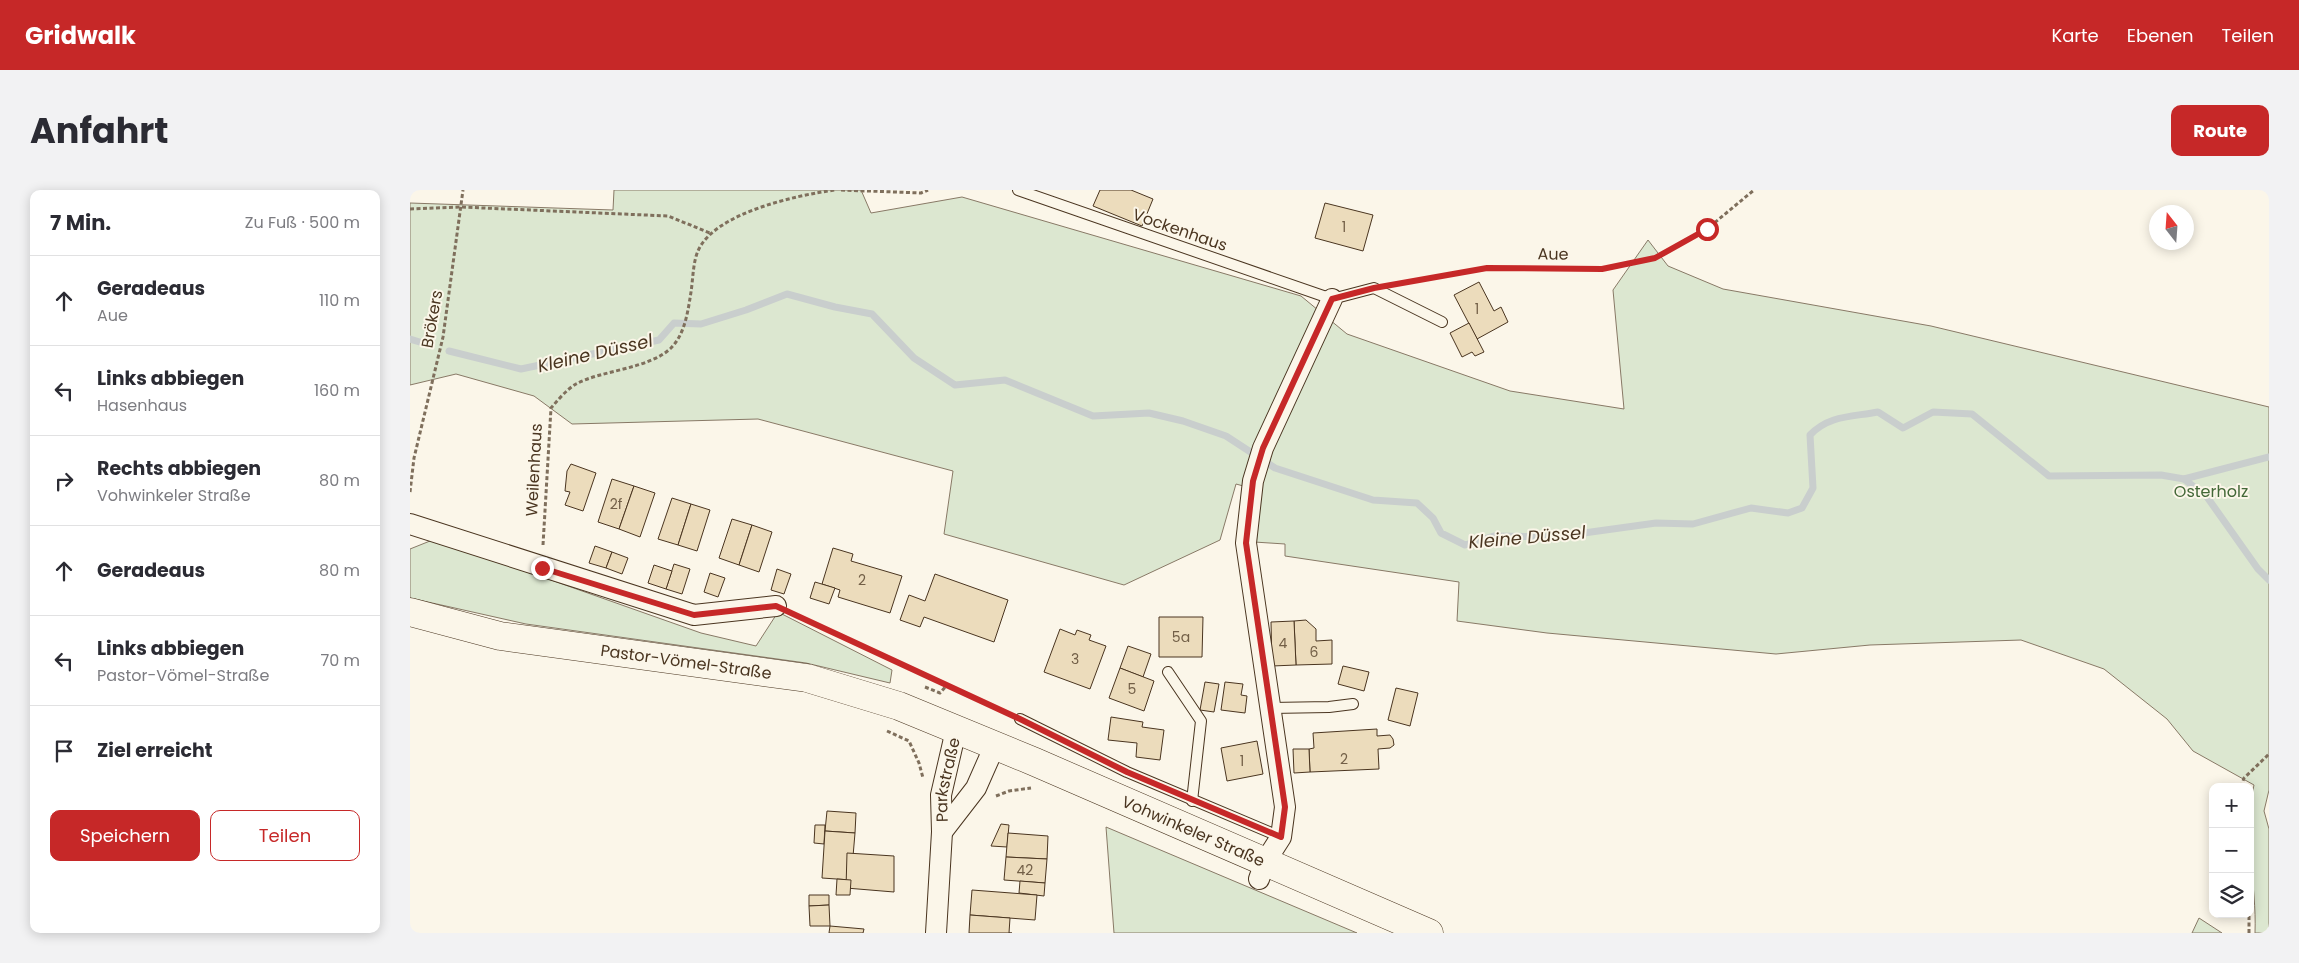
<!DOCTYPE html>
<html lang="de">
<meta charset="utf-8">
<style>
:root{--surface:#fff;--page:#f2f2f3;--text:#2b2b33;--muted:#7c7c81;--line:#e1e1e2;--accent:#c62828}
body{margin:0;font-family:Poppins,sans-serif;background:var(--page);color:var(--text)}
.controls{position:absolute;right:15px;bottom:15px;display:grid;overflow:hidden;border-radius:10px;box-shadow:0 2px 12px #0003}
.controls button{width:45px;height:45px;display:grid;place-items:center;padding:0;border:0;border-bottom:1px solid var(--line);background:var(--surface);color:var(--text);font:25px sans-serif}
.compass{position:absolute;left:1739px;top:15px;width:45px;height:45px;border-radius:50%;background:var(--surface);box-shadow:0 2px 12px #0003;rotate:343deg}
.stop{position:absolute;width:15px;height:15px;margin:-11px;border:4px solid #c62828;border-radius:50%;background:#fff}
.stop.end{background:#c62828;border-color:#fff;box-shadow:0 1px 5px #0008}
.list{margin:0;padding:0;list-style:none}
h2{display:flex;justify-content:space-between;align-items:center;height:65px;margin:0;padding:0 20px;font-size:21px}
h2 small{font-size:16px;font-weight:400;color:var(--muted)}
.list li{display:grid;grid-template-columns:32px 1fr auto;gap:15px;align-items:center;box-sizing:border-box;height:90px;padding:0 20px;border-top:1px solid var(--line)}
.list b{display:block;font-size:19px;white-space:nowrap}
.list p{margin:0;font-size:16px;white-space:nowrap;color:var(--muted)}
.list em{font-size:16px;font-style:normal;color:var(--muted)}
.actions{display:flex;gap:10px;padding:15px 20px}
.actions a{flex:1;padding:11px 0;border:1px solid var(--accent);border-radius:10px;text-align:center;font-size:18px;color:var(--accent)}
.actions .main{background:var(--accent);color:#fff}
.icon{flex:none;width:28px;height:28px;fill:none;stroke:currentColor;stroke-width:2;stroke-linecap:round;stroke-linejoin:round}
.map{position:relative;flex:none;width:1859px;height:743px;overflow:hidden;border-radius:10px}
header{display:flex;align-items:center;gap:30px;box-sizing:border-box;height:70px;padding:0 25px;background:var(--accent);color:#fff}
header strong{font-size:24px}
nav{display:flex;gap:28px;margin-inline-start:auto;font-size:18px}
.intro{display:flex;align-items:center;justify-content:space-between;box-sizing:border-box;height:120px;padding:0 30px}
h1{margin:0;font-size:35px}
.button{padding:12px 22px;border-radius:10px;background:var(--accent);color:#fff;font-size:18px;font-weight:700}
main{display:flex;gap:30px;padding:0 30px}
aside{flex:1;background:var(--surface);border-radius:10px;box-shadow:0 2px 12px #0003}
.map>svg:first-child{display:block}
.green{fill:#dce7d0;stroke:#887966}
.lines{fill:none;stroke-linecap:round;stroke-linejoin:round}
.stream{stroke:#c9cecd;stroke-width:7}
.building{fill:#ecdcbc;stroke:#4a3520}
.service-casing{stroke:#4a3520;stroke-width:12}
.minor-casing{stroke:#4a3520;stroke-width:22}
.secondary-casing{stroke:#4a3520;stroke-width:29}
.path{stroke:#7f6f5c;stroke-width:3;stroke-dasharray:4 2.5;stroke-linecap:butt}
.service{stroke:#fbf6e9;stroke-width:10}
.minor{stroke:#fbf6e9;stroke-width:20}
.secondary{stroke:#fbf6e9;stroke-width:28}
.route{stroke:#c62828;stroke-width:6}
.labels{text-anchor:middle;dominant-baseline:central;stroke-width:4;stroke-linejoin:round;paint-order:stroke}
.number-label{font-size:14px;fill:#725f47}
.street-label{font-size:16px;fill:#4a3520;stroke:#fbf6e9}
.park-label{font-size:16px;fill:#436837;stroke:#fbf6e9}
.water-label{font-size:18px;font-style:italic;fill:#4a3520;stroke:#fbf6e9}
</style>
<header>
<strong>Gridwalk</strong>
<nav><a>Karte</a><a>Ebenen</a><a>Teilen</a></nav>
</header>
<div class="intro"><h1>Anfahrt</h1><a class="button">Route</a></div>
<main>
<aside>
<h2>7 Min.<small>Zu Fuß · 500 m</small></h2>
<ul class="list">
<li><svg class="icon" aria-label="ahead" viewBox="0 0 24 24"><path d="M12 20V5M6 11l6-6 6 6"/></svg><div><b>Geradeaus</b><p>Aue</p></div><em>110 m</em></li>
<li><svg class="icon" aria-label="left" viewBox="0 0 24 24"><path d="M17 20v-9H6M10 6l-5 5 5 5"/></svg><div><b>Links abbiegen</b><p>Hasenhaus</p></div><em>160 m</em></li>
<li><svg class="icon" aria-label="right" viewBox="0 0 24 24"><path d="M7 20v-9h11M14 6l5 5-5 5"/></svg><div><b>Rechts abbiegen</b><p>Vohwinkeler Straße</p></div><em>80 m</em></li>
<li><svg class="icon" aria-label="ahead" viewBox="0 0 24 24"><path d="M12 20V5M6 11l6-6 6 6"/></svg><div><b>Geradeaus</b></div><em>80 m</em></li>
<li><svg class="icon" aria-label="left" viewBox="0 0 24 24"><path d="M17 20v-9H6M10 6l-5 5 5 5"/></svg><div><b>Links abbiegen</b><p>Pastor-Vömel-Straße</p></div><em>70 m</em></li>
<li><svg class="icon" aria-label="arrive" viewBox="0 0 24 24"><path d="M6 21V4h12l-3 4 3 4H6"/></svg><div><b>Ziel erreicht</b></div></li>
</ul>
<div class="actions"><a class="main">Speichern</a><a>Teilen</a></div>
</aside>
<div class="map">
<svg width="1859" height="743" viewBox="0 0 1859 743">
<rect width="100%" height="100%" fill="#fbf6e9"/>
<g class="green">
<path d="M204,0H451L461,23L552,7L891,106L937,144L1100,201L1214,219L1203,100L1238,50L1258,76L1313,99L1521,136L1859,217V600L1854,621L1859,639V743H1845C1847,694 1832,643 1844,595L1783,561L1757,529L1694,479L1611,450L1460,455L1366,464L1137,443L1047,431L1049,392L875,366V354L844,352L848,300L826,294L810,350L714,395L534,344L543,281L348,229L162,234L124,206L46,184L0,195V13L203,20Z"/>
<path d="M25,349L291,443L346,456L368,422L482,480L480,493L396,473L116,434L0,408V359Z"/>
<path d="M696,637L947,743H704Z"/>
<path d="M1789,728L1812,743H1782Z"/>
</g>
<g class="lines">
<g class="stream">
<path d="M0,149L13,153"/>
<path d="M39,161L111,179L249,150L264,133L291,134L336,120L377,104L425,117L462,124L504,168L545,195L595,190L683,226L739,223L773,231L816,246L865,278L963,310L1007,313L1023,328L1031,343L1055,355L1084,346L1145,347L1246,333L1283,334L1341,318L1378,323L1392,318L1403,298L1400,245C1419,225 1442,227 1468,222L1493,238L1523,222L1562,224L1639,286L1751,285L1774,289L1797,307L1848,379L1859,390"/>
<path d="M1774,289L1859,267"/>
</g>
</g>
<g class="building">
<path d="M690,0H721L743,9L732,36L683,16Z"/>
<path d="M915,13L963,25L953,61L905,48Z"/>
<path d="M1069,92L1084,121L1091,117L1098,132L1067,149L1044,105Z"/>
<path d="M1059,133L1074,162L1065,166L1062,162L1052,167L1040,143Z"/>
<path d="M161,274L186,283L173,321L155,315L160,302L155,301L157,281Z"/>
<path d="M202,289L224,296L209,339L188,332Z"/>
<path d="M224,296L245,303L230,347L209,339Z"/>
<path d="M262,308L281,314L268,355L248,349Z"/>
<path d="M281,314L300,320L287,361L268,355Z"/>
<path d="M322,329L342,335L329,375L309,368Z"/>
<path d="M342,335L362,342L349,382L329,375Z"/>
<path d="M185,356L202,362L196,378L179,373Z"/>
<path d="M423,358L443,364L441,371L492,386L480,423L428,407L430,400L412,394Z"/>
<path d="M202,362L218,368L212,384L196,378Z"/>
<path d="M264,374L280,379L272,404L256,399Z"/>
<path d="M244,375L262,381L256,399L238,393Z"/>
<path d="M367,379L381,384L374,404L361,400Z"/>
<path d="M300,383L315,388L308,407L294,402Z"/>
<path d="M525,384L598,410L584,452L514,427L510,437L490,430L499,405L515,411Z"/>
<path d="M405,392L425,398L419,414L400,408Z"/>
<path d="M749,427H793L792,467H749Z"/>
<path d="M896,430L906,439V451L922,450V474L886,475L884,431Z"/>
<path d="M884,431L886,475L862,476L861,432Z"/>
<path d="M650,439L665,445L667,440L681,445L679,450L696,456L680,499L634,482Z"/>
<path d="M718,456L741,464L733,487L710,478Z"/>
<path d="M933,476L959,482L954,501L928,494Z"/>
<path d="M710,478L744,491L734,521L699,508Z"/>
<path d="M795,492L809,494L804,522L790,520Z"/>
<path d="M815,492L833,494L831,505L837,506L835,523L811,520Z"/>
<path d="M986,498L1008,503L1000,536L978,530Z"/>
<path d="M701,527L733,532L732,537L754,540L750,570L726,567L727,553L698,550Z"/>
<path d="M967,539V546L980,545L983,549L984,555L980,558L968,559L969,579L900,582L899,559L904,558L903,543Z"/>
<path d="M847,551L853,584L817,591L811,558Z"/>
<path d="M883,559H899L900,582L884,583Z"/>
<path d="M417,621L446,623L445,643L415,641Z"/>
<path d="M591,634L599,635L597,657L581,656Z"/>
<path d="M405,635H415L414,654L404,653Z"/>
<path d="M415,641L445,643L441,690L412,688Z"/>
<path d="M598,643L638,646L637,669L596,667Z"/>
<path d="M437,663L484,666V702L436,698Z"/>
<path d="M596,667L637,669L635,693L594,690Z"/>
<path d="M427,689L441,690L440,705H426Z"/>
<path d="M610,691L635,693L634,706L609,703Z"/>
<path d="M562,700L627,705L625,730L560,725Z"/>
<path d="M399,705H419V715L399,716Z"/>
<path d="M419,715L420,736H400L399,716Z"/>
<path d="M560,725L600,728L599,743H602H559Z"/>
<path d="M420,736L454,739L453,743H419Z"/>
</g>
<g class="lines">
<defs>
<g id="service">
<path d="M608,0L922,109L964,98L1032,132"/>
<path d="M758,482L791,531L782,611"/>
<path d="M861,518L919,517L943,514"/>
<path d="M610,529L717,582L871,647"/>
</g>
<g id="minor">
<path d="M0,334L284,425L366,416"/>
<path d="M532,642L566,598L585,555"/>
<path d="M849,689L855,672L871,647L875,617L836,353L843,291L853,258L922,109"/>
<path id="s1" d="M526,743L532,642L531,605L546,540"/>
</g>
<g id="secondary">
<path id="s2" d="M0,422L90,446L397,488L489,516L625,572L1019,743"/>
</g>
</defs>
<use href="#service" class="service-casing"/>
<use href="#minor" class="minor-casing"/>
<use href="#secondary" class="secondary-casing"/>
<g class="path">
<path d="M431,0L511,3L518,0"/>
<path d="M0,19L51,17L258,26L300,43"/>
<path d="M992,93L1077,78L1192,79L1245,68L1297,39L1344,0"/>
<path d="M0,302L4,268L33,147L53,0"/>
<path d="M133,355L141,218C148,210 157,199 166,194C192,180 239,179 261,158C275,144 278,121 281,102C283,89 283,72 288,61C304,23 387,5 425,0"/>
<path d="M384,424L596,522"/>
<path d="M515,497L530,503L537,495"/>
<path d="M477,541L499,551L509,573L513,588"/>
<path d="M1831,597L1834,588L1859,564"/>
<path d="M586,606L599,601L621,598"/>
<path d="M1839,743V724"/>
</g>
<use href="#service" class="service"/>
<use href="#minor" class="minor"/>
<use href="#secondary" class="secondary"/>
</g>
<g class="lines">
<path class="route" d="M132,378L284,425L366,416L610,529L717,582L871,647L875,617L836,353L843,291L853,258L922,109L964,98L1077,78L1192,79L1245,68L1297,39"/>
</g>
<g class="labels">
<g class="number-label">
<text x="934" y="37">1</text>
<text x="1067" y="119">1</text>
<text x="206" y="314">2f</text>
<text x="452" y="390">2</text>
<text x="771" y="447">5a</text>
<text x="873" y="453">4</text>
<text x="904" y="462">6</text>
<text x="665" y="469">3</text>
<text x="722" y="499">5</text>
<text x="934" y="569">2</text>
<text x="832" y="571">1</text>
<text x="615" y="680">42</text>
</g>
<g class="street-label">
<text transform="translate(770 40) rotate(19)">Vockenhaus</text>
<text transform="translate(1143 64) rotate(1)">Aue</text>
<text transform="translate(22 129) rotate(-80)">Brökers</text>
<text transform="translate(124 280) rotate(-87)">Weilenhaus</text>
<text stroke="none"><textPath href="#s2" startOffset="281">Pastor-Vömel-Straße</textPath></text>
<text stroke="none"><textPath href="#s1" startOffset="154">Parkstraße</textPath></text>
<text stroke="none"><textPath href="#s2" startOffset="819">Vohwinkeler Straße</textPath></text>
</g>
<g class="park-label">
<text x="1801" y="301">Osterholz</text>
</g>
<g class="water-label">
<text transform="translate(185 163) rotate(-13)">Kleine Düssel</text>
<text transform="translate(1117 347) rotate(-5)">Kleine Düssel</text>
</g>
</g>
</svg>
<div class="controls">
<button>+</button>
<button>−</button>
<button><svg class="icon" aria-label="layers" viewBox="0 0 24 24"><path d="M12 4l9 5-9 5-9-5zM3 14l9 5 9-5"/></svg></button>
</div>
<svg class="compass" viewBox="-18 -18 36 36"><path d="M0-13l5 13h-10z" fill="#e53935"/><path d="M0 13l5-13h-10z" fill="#7c7c81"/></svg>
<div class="stop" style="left:1297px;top:39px"></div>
<div class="stop end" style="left:132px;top:378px"></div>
</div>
</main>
